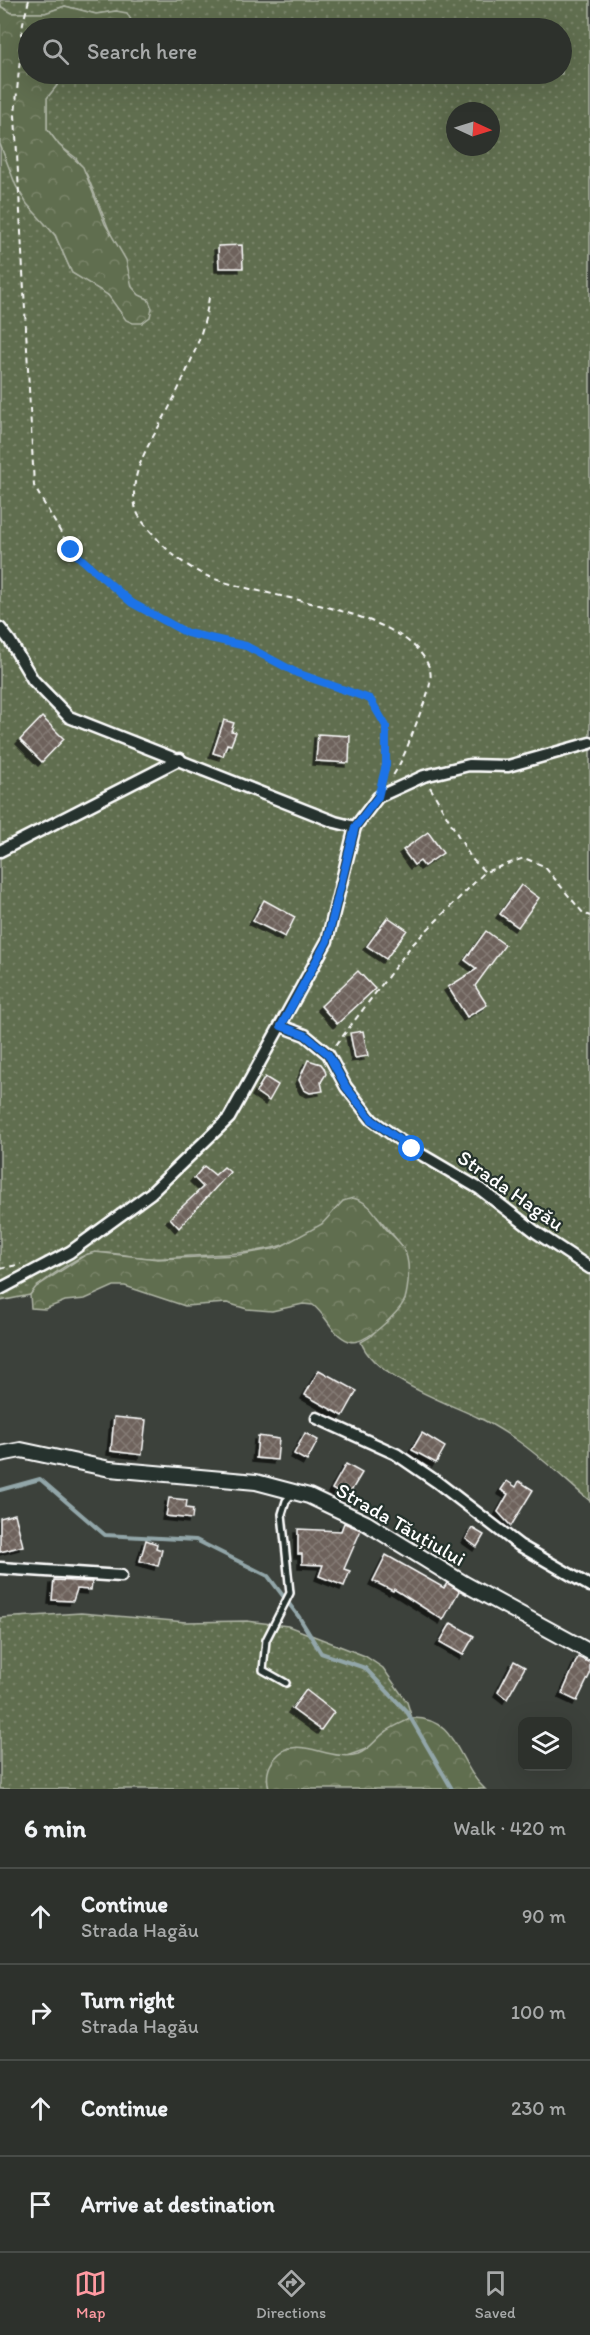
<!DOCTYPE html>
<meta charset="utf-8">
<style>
:root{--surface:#2d312c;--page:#393d38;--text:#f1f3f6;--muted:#a7a9a9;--line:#484c48;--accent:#ff9aa2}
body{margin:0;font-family:Itim,sans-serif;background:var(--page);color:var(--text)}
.controls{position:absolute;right:18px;bottom:18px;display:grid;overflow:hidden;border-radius:12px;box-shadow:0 6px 24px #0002}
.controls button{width:54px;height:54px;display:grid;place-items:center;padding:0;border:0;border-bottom:2px solid var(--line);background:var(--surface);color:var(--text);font:30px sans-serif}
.compass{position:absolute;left:446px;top:102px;width:54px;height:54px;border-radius:50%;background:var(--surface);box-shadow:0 6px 24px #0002;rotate:94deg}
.stop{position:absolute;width:18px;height:18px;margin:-14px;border:4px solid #1a73e8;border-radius:50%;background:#fff}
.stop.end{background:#1a73e8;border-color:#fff;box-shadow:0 2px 6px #0008}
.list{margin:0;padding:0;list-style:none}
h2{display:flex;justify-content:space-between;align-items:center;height:78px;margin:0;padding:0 24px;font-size:26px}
h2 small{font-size:20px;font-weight:400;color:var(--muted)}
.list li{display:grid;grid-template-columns:39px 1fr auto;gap:18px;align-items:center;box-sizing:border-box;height:96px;padding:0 24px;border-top:2px solid var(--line)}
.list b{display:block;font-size:22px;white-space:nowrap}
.list p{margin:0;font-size:20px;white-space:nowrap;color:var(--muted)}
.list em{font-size:20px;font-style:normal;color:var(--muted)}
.icon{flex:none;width:33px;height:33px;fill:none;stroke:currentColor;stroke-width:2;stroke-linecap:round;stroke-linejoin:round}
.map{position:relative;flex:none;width:590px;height:1789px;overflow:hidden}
.search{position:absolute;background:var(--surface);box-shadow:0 6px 24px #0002;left:18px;right:18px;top:18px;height:66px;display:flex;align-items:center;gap:15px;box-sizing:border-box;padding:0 21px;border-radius:33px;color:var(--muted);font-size:22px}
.sheet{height:462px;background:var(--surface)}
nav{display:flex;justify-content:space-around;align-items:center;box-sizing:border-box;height:84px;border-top:2px solid var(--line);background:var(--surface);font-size:16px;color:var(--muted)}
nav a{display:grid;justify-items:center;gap:3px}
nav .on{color:var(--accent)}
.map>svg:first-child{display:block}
.grass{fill:url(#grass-dots);stroke:#b0b6a7;stroke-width:1.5;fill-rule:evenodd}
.forest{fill:url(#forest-crowns);stroke:#b0b6a7;stroke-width:1.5}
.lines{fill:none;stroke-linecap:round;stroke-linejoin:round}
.stream{stroke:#92a6a9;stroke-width:4}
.building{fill:url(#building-cross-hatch);stroke:#fff;stroke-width:1.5;filter:url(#shadow)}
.service-casing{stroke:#fff;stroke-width:10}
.minor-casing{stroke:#fff;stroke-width:15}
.tertiary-casing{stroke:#fff;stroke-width:18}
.path{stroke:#fff;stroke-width:2;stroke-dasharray:6 4.5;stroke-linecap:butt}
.service{stroke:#26332d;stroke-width:5}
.minor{stroke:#26332d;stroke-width:10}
.tertiary{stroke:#26332d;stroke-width:14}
.route{stroke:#1a73e8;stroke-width:8}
.labels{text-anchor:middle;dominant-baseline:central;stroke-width:4.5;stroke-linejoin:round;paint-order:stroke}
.street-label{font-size:21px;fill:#fff;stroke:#26332d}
</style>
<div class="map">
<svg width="590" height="1789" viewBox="0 0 590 1789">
<defs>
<pattern id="grass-dots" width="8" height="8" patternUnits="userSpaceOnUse" patternTransform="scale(1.5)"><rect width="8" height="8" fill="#616e4f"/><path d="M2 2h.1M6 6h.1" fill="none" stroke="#798469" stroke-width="1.8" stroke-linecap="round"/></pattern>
<pattern id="forest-crowns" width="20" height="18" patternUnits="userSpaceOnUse" patternTransform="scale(1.5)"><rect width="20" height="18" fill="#616e4f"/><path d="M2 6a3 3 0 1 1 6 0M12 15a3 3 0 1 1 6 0" fill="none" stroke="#798469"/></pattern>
<pattern id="building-cross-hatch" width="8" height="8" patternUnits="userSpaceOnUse" patternTransform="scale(1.5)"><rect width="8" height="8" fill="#6e625b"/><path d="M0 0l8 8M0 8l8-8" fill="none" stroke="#847a74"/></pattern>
<filter id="shadow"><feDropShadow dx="-4" dy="4" stdDeviation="0" flood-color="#0009"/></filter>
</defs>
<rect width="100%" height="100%" fill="#3c413b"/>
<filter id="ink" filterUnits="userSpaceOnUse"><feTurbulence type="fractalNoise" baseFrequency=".0167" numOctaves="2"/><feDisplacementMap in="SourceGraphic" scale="12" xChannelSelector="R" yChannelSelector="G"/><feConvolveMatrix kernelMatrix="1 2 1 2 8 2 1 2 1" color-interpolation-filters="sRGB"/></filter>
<g filter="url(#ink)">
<g class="grass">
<path d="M0,0H590V1501C565,1480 542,1457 515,1439C504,1432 491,1423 479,1418C446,1402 374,1378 361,1342L370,1337L405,1300L408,1268L403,1247L377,1216L336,1209C302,1255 241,1253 190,1256C176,1257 163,1259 149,1258C131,1257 112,1251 94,1253C79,1254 39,1283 30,1295L0,1301V144L21,195L55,235L72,273L100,288L115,302L120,311L148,299L139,295L132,287L87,175L76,158L59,145L47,129V98L66,74H562V28H132V22L127,14L116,11L96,14L65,6L45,13H12L2,10ZM455,111H491V147H455Z"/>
<path d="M81,1613L186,1622L247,1621L288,1626L365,1656L383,1668L407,1702L412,1718L387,1731L369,1748L344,1757L288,1748C272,1758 265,1771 269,1789H0V1618Z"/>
</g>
<g class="forest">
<path d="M0,6L12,13H45L65,6L96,14L116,11L127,13L132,22V28H28V74H66L47,98V129L59,145L83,167L105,224L126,260L132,287L139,295L148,299L152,308L150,317L142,323H133L126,320L108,295L72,273L55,235L27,204L16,186L0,144Z"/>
<path d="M353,1198C369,1202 374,1212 383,1225C391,1236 405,1244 407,1258C410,1269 408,1289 405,1299C400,1313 363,1347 349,1341C332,1335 327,1316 313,1305L303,1304L272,1311L247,1309L227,1303L185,1306L125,1286H114L85,1299L65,1301L45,1309L31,1308L30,1295L36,1287L85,1255L95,1252L158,1259L238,1255L278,1248L322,1224L343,1201Z"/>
<path d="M412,1718C458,1717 457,1764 485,1789H269C266,1777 267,1768 275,1758C295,1732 330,1763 358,1754C371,1749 376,1738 387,1731C394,1726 404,1722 412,1718Z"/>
</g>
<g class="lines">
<path class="stream" d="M0,1490L40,1479L105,1535L196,1540L268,1576L299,1617L321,1653L365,1668L407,1712L452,1789"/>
</g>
<g class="building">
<path d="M242,245L243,268H219L218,246Z"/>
<path d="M42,717L64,739L42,762L20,740Z"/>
<path d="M224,720L234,723L231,731L236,732L231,745L227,744L223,756L213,753Z"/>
<path d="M318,734L350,736L349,763L316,761Z"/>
<path d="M428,832L443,853L424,866L420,861L414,865L403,850Z"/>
<path d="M521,885L539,898L518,927L500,914Z"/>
<path d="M264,900L295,917L285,937L253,921Z"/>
<path d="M388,917L407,930L386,959L367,946Z"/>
<path d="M486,931L505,945L475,986L487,1005L467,1017L448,987L477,969L465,960Z"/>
<path d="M358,971L375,989L337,1024L321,1006Z"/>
<path d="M363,1031L368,1056L355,1058L350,1033Z"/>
<path d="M308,1060L321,1064L324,1068L326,1074L321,1082L323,1091L310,1093L304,1090L299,1080Z"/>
<path d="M265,1077L278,1085L269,1101L256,1092Z"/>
<path d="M204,1166L215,1175L224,1167L230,1172L179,1228L170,1218L203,1187L194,1178Z"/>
<path d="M319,1370L357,1391L343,1416L305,1395Z"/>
<path d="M114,1417L146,1420L142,1455L111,1451Z"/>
<path d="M305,1433L318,1440L307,1461L294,1454Z"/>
<path d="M422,1433L445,1447L436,1463L412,1450Z"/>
<path d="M258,1436L279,1439L277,1460L256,1458Z"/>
<path d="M346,1464L362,1473L347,1498L332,1489Z"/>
<path d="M507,1481L516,1487L519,1481L533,1490L511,1526L498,1512L508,1494L501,1490Z"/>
<path d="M169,1498L187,1500L186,1508L193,1509L192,1519L166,1516Z"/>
<path d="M15,1514L23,1546L0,1552V1518Z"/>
<path d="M344,1523L361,1530L344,1569L350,1571L344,1586L319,1576L323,1565L302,1564V1554H298V1529L341,1531Z"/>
<path d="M472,1528L484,1535L477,1547L466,1539Z"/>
<path d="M146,1540L157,1544L156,1548L162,1550L158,1566L140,1561Z"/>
<path d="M386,1555L444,1588L447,1583L459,1591L443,1620L394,1589L393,1591L373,1581Z"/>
<path d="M54,1580L92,1582L91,1590L77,1589L73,1601L52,1600Z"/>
<path d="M451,1623L474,1636L463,1655L440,1642Z"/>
<path d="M578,1657L590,1663V1674L577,1701L562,1694Z"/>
<path d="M514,1661L525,1667L507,1699L498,1692Z"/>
<path d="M306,1690L334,1712L321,1730L292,1709Z"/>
</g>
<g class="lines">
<defs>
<path id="service" d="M286,1683L263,1670L266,1640L290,1593L282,1514L286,1501L293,1493"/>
<g id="minor">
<path d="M0,628L10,641L33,680L69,717L335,822L355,827"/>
<path d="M0,851L180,759"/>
<path d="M281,1026L305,1035L328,1054L346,1087L372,1120L412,1149L480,1189L537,1233L590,1268"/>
<path d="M0,1289L70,1252L151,1193L229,1118L327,941L355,827L378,797L424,776L469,765L508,766L590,743"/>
<path d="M317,1418L396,1454L437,1482L519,1545L590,1586"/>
<path d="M0,1568L121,1576"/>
</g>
<path id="tertiary" d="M0,1454L21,1450L110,1469L256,1482L309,1496L366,1523L465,1584L590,1652"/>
</defs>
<use href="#service" class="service-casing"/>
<use href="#minor" class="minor-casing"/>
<use href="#tertiary" class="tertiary-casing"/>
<g class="path">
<path d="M29,0L23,23L15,115L34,486L71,550L132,603L187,633L246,646L297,673L370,699L386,726L385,765L381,781"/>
<path d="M209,297C204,337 185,376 167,412C152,440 129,471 135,505C137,517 146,526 154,535C169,553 185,566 207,576C261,599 405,607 429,667C435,682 423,704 418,719C411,737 403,761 392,777"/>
<path d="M430,787L471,858L485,872"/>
<path d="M336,1045L411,946L485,872L524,858L544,866L583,913L590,916"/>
<path d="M0,1269L21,1264"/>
</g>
<use href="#service" class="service"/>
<use href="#minor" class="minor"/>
<use href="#tertiary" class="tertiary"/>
</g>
</g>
<g class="lines" filter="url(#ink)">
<path class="route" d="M71,550L132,603L187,633L246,646L297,673L370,699L386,726V765L378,797L355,827L327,941L281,1026L305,1035L328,1054L346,1087L372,1120L412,1149"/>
</g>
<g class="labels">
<g class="street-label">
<text transform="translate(511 1190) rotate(35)">Strada Hagău</text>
<text transform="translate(401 1524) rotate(30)">Strada Tăuțiului</text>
</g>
</g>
</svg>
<div class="controls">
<button><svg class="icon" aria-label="layers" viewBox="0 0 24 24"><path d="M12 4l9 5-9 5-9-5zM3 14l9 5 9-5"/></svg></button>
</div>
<svg class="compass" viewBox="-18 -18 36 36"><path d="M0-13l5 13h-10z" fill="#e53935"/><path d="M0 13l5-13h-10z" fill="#a7a9a9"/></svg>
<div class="stop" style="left:412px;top:1149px"></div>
<div class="stop end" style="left:71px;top:550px"></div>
<div class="search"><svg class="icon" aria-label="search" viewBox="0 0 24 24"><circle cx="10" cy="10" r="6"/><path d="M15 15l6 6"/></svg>Search here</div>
</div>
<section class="sheet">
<h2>6 min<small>Walk · 420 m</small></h2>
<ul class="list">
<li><svg class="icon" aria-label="ahead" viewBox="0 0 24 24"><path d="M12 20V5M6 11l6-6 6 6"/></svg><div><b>Continue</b><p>Strada Hagău</p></div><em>90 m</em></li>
<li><svg class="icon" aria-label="right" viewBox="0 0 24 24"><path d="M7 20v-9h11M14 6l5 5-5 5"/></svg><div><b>Turn right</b><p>Strada Hagău</p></div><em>100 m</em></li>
<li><svg class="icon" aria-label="ahead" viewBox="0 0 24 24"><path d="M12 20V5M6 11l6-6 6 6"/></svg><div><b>Continue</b></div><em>230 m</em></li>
<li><svg class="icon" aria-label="arrive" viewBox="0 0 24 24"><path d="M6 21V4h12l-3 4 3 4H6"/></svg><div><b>Arrive at destination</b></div></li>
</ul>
</section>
<nav>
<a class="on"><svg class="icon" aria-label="map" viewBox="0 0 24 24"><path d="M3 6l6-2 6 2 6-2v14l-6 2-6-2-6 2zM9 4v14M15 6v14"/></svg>Map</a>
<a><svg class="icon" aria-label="directions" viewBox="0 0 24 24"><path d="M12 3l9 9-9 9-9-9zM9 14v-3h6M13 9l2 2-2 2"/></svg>Directions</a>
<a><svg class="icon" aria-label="saved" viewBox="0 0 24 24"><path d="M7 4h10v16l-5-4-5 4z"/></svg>Saved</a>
</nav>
